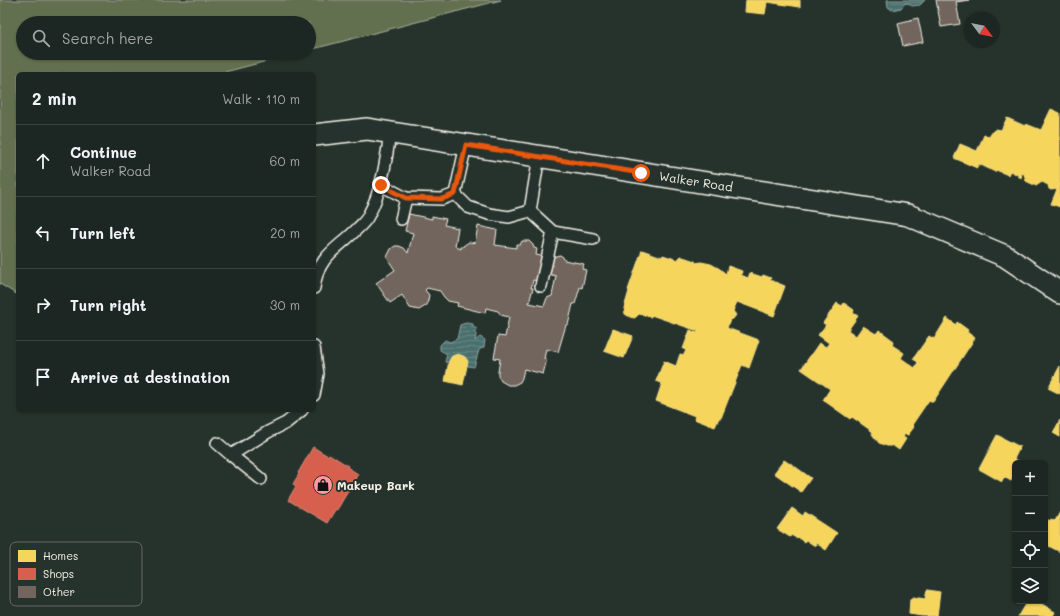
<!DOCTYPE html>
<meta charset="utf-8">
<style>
:root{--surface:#1c2622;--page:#29322f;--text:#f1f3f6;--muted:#a0a5a5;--line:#3a4340}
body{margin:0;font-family:Mali,sans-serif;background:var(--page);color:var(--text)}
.controls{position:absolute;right:12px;bottom:12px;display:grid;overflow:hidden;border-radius:6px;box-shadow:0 1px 3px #0004}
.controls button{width:36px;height:36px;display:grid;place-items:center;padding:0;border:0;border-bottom:1px solid var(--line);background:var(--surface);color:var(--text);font:20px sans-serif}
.compass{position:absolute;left:964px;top:12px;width:36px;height:36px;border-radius:50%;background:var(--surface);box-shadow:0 1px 3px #0004;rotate:122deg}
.stop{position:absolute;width:12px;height:12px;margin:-9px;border:3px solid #ea580c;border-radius:50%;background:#fff}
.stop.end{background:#ea580c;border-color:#fff;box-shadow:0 1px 4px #0008}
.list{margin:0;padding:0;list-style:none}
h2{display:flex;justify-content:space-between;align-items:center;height:52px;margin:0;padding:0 16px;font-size:17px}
h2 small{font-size:13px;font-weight:400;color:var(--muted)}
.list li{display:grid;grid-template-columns:26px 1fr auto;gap:12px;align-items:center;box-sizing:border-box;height:72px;padding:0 16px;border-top:1px solid var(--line)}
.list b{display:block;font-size:15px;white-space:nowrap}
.list p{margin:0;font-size:13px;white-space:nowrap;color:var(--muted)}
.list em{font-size:13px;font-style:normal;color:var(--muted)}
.icon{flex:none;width:22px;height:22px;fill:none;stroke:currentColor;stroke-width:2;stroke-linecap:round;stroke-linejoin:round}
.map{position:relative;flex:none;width:1060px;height:616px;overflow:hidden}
.search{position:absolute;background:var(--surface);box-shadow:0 1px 3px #0004;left:16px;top:16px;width:300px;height:44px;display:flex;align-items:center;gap:10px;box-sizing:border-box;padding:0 14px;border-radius:22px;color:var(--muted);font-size:15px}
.panel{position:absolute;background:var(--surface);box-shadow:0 1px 3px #0004;left:16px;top:72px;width:300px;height:340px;border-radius:6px}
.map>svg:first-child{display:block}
.green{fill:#626f50;stroke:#abb09c}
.water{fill:url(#water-rules);stroke:#8ea39f}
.homes{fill:#f6d55c;stroke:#f5dd86}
.shops{fill:#d6604d;stroke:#df8c7c}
.building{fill:#71655d;stroke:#f4f1e8;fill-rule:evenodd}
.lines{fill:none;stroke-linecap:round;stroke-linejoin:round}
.lane-casing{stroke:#f4f1e8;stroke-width:14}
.street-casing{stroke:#f4f1e8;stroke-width:24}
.lane{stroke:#26332d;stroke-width:11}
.street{stroke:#26332d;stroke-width:21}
.route{stroke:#ea580c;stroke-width:5}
.labels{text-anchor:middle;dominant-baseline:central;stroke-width:4;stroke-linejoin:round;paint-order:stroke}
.street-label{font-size:12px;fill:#f4f1e8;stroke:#26332d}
.poi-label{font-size:12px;font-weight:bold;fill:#f4f1e8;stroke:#26332d;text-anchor:start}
.key{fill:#26332d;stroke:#646c65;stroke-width:1}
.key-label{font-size:11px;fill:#f4f1e8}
</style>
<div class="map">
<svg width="1060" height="616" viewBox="0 0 1060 616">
<defs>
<pattern id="water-rules" width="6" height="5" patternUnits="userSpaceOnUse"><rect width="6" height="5" fill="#4a6f6e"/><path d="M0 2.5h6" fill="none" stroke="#658483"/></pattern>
</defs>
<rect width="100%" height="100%" fill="#26332d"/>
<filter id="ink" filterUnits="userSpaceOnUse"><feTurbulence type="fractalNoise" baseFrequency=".025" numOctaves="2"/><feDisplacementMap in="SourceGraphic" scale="8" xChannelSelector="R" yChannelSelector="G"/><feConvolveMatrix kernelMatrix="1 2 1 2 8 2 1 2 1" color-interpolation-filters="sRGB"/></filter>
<g filter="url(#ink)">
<path class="green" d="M0,0H501L309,50V23H23V53H298L217,74H18V295L0,284Z"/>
<g class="water">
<path d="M887,0H925L920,5L912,6L908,3L904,4L901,8L892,10L888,7Z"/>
<path d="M466,323L473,324V327L477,329L475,341L480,337L485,340L484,347L479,350L474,367L468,366L464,356C456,353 452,355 448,363L445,362L447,354L440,350V345L445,340L450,342L457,339L460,325Z"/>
</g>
<g class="homes">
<path d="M746,0H800V7L767,2L765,14L745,12Z"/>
<path d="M1051,109L1060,113V207L1051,204L1057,189L1051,190L1049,189L1048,185L1042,182L1036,186L1026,181L1024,174L1022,173L1021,178L1018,176V175L1010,171L1008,175L996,170L995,172L979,164L977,168L954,158L960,144L977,151L984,135L989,137L993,131L996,129L1001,130L1007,118L1025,126L1026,124L1041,130Z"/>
<path d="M642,250L662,257L663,255L678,260L680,256L695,261L696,263L701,262L711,264L720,269L726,274L728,266L742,271L741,275L748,278L750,273L762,277L763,275L771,278L770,280L785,286L774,316L737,302L733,311L736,315L733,319L730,320L727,328L759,340L749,368L742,365L721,418H719L715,427L694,419L695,416L656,401L662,383L656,381L664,361L676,366L680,354L684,355L686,350L683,349L690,330L697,333L698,331L651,315V317L639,314L636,317L634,318L630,317L625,314L624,308L629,291L628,290Z"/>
<path d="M837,303L842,306L844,303L854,310L853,313L858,316L848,330L856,336L863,326L876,334L879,330L894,341L892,345L904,353L901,358L915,368L918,362L913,359L929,336L934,339L947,318L956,325L957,322L968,330L967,332L975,338L933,402L929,400L912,425L914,427L908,435L905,434L903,437L906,439L899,450L892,445L891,446H887L879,443L872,434L873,432L852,417L850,419L823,400L830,389L801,369L819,343L826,347L829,343L818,335L826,325L823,323Z"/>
<path d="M613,329L633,336L624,358L604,351Z"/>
<path d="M458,354L465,357L468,361L463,385L445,381L449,361L452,356Z"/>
<path d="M1060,366V394L1048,388Z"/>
<path d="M1060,420V437L1053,433Z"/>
<path d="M997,435L1020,447L1014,459L1021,462L1015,463V474L1011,481L1004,477L1002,482L979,469Z"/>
<path d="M784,460L790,464V463L811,478L801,492L774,473Z"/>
<path d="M792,508L803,516L805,512L837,533L826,550L816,543L815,546L806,540L804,542L797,537L796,538L791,535L790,537L777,529Z"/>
<path d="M1060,512V552L1045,544V518L1050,521L1051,519L1055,521Z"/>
<path d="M927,590L940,592L937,616H922L909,614L910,599H913V597L925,599Z"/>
<path d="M1027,601H1037L1055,612L1053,616H1018Z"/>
</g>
<path class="shops" d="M313,447L328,456L329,454L348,466L347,467L358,474L337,510H335L327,523L288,500L296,486L293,484L299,474L298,473Z"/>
<g class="building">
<path d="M936,0H969L956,2L960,24L941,27Z"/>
<path d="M918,18L923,42L903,46L898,23Z"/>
<path d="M409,214L432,219V216L446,219L444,225L458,228L455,246H456V247L461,249V247H463V246L469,242L475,243L478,226L497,230L495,245L516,248V244L520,245L522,241H529L533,245L534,248L537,249L536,255L553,258L556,256L560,255L563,257L564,260L584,264L582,269L586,270L582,288L580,287L575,304H573L568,325H566L558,352L546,349L544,359H547L543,374L524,369L522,378L520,382L514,385H508L501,381L498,376V372L500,359L494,358L498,336L505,337L509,317L501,315L498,311L486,308L485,313L457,306L458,303L448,301L444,297L440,291L427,288L425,290L429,295L427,305L419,310L410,308L402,295L390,303L376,283L395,270L389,261L387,257L391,249L395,246H399L404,248L408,253L413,233L405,231ZM540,272L556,276L552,296L547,298L544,306L529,303L533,288H531L533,280L538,281Z"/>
</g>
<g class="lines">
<defs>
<g id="lane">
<path d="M381,185L406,198L442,199L455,194L468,207L489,214L509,217L530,211L553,232L593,239"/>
<path d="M455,194L466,145"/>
<path d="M530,211L539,156"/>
<path d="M401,219L406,198"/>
<path d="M541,286L553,232"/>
<path d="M314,288C318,255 338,249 358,228C362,224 366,221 368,216C382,191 386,161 390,133"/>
<path d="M314,347L318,374L314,395"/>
<path d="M217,443L231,455L268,432L286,423L302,410"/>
<path d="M231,455L261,479"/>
</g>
<path id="street" d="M314,135L367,129L908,215L1005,256L1060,293"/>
</defs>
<use href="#lane" class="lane-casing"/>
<use href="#street" class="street-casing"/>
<use href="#lane" class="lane"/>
<use href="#street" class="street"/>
</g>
</g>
<g class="lines" filter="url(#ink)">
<path class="route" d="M381,185L406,198L442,199L455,194L466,145L641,173"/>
</g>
<defs>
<symbol id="shop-disc" viewBox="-11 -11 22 22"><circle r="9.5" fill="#ff9aa2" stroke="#26332d"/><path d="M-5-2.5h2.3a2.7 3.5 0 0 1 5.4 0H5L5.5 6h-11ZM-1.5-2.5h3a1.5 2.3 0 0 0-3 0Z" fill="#111"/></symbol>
</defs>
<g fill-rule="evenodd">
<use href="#shop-disc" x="312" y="474" width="22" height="22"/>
</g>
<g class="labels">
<g class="street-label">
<text transform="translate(696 181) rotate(9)">Walker Road</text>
</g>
<g class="poi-label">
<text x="337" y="485">Makeup Bark</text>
</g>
</g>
<rect x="10" y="542" width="132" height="64" rx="6" class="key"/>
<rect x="18" y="550" width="18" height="12" fill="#f6d55c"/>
<rect x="18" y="568" width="18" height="12" fill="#d6604d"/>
<rect x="18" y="586" width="18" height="12" fill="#71655d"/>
<g class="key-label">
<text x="43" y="560">Homes</text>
<text x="43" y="578">Shops</text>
<text x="43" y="596">Other</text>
</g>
</svg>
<div class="controls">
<button>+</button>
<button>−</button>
<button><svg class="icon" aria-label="locate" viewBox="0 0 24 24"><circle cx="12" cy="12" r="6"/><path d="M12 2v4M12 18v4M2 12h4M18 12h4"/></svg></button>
<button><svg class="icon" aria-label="layers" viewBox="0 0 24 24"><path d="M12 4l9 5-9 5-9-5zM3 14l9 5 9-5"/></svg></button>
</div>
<svg class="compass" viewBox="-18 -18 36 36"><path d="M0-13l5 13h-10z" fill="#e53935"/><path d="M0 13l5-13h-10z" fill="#a0a5a5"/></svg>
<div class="stop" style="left:641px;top:173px"></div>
<div class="stop end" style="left:381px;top:185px"></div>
<div class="search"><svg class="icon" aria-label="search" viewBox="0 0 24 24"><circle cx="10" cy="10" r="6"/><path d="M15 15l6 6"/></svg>Search here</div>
<section class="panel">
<h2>2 min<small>Walk · 110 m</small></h2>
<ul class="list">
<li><svg class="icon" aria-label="ahead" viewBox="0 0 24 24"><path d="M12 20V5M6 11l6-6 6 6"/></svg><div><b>Continue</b><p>Walker Road</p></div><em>60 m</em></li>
<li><svg class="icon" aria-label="left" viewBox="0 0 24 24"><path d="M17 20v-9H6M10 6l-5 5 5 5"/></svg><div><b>Turn left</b></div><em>20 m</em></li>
<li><svg class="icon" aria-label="right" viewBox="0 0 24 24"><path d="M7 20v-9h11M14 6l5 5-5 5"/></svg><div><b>Turn right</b></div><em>30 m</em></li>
<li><svg class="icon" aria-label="arrive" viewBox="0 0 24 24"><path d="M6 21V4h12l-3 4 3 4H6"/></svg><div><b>Arrive at destination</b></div></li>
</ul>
</section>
</div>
